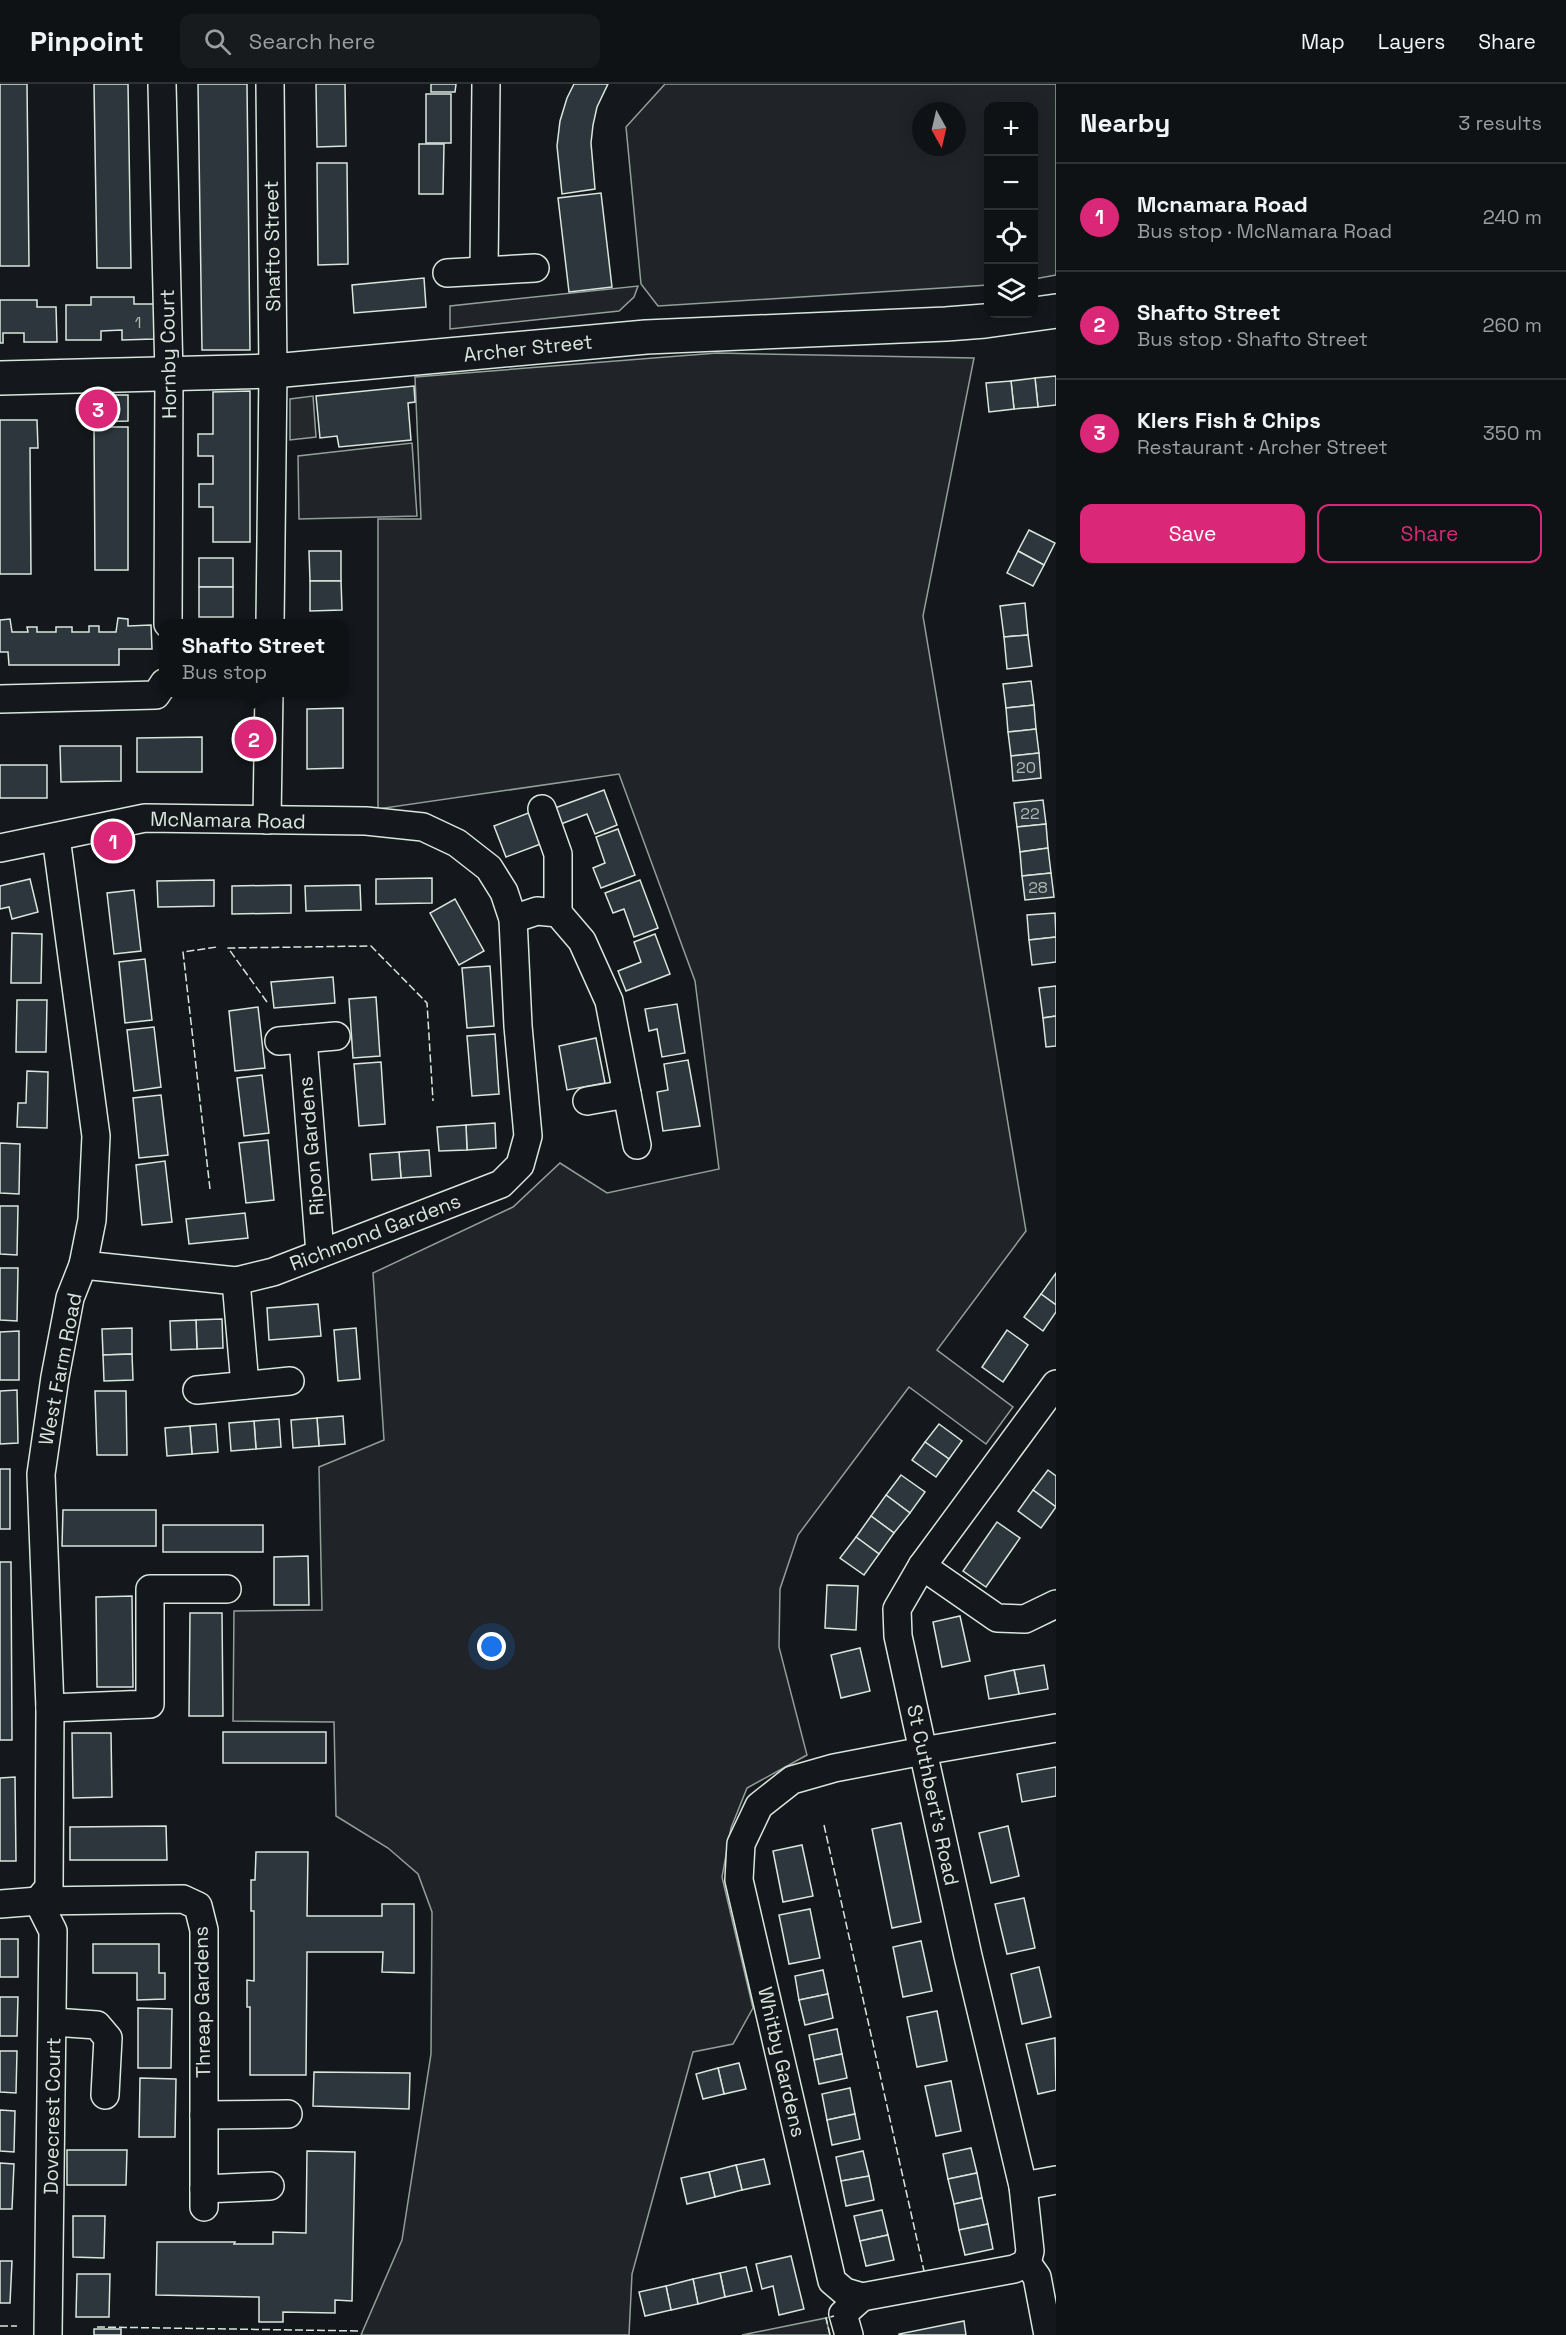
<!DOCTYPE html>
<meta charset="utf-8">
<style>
:root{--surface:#0f1215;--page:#181b1e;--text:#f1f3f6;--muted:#9b9ea0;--line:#2f3234;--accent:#db2777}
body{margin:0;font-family:"Space Grotesk",sans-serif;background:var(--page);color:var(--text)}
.controls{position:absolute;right:18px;top:18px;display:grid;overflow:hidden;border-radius:12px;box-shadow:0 3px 15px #0003}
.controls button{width:54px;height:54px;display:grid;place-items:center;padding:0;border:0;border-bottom:2px solid var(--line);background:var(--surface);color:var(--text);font:30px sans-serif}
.compass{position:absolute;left:912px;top:18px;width:54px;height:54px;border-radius:50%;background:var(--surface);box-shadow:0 3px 15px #0003;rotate:172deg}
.you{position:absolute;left:492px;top:1563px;width:21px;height:21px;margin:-15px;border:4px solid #fff;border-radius:50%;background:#1a73e8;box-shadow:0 0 0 9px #1a73e833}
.badge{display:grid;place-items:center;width:39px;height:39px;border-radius:50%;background:var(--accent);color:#fff;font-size:20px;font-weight:700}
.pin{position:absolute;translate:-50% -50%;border:3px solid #fff;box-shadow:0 2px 6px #0006}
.popup{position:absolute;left:159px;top:535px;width:189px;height:78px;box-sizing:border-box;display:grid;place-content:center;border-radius:12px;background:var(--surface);filter:drop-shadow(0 2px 4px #0005);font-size:20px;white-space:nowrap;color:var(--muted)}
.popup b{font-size:22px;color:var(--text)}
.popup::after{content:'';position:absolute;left:50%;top:100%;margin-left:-12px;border:12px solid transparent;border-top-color:var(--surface)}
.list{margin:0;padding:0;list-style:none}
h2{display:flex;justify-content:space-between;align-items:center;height:78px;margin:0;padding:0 24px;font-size:26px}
h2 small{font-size:20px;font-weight:400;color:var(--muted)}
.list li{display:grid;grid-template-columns:39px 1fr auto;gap:18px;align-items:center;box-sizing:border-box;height:108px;padding:0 24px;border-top:2px solid var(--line)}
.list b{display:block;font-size:22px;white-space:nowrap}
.list p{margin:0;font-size:20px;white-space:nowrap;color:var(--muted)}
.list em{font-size:20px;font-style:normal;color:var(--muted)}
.actions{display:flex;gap:12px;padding:18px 24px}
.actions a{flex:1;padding:14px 0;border:2px solid var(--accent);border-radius:12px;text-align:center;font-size:21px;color:var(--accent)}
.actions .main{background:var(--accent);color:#fff}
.icon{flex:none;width:33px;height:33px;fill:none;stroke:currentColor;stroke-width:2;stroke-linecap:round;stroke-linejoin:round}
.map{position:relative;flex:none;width:1056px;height:2251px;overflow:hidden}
header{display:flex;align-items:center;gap:36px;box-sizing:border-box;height:84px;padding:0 30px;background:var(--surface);border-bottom:2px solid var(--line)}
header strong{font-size:28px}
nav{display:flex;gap:33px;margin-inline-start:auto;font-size:21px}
.search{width:420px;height:54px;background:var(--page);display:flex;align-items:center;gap:15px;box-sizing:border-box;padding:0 21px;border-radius:12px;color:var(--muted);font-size:22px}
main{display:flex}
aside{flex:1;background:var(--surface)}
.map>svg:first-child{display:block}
.green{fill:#202428;stroke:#939e99;stroke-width:1.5;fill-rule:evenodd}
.parking{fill:#24282b;stroke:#939e99;stroke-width:1.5}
.building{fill:#2c363c;stroke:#d8e6dc;stroke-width:1.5}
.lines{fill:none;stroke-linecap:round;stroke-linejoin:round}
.minor-casing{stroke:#d8e6dc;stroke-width:30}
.major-casing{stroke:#d8e6dc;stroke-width:36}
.minor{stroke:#14181c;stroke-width:27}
.major{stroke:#14181c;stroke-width:33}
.fence{stroke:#d8e6dc;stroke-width:1.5;stroke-dasharray:8 3;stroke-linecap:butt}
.labels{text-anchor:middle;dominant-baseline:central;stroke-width:4.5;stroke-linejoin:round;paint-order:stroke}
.number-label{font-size:16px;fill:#adbab4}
.street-label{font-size:20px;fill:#d8e6dc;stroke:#14181c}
</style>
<header>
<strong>Pinpoint</strong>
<div class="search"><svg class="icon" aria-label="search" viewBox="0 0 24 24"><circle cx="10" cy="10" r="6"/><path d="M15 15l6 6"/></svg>Search here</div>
<nav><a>Map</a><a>Layers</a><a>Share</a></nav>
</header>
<main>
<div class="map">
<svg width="1056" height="2251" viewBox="0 0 1056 2251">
<rect width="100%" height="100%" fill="#14181c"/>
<g class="green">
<path d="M665,0H1056V191L1034,195V22H988V201L658,222L641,200L626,43ZM921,27H957V63H921Z"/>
<path d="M638,202L634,213L619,227L450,245V222Z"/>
<path d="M717,269L974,274L923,532L1026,1147L937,1266L1013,1323L986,1360L909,1303L798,1451L780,1505L779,1563L807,1671L747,1704L731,1744L722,1793L753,1924L733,1960L693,1968L632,2190L629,2251H361L402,2156L431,1970L432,1828L418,1790L388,1764L336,1732L334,1638L233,1637L234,1527L322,1526L319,1383L384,1356L373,1189L513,1123L560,1079L607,1109L719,1085L695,897L619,690L378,725V435H421L415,293Z"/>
<path d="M412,359L417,432L299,435L298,372Z"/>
<path d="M826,2234L830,2251H742Z"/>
</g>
<path class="parking" d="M313,312L316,353L290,356V315Z"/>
<g class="building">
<path d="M0,0H27L29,182H0Z"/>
<path d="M94,0H128L131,184H97Z"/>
<path d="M198,0H247L250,266H202Z"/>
<path d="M316,0H345L346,62L317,63Z"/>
<path d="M431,0H456L455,8H431Z"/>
<path d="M574,0H608L597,23L593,41L591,59L595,105L562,110L557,62L560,37L567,14Z"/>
<rect x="426" y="10" width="25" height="49"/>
<path d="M419,60H444L443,110H419Z"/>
<path d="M317,79H347L348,180L318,181Z"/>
<path d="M601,109L612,203L569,208L558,114Z"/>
<path d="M424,194L426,223L354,229L352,201Z"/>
<path d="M91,213H134V220H154V255L122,256V246L101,247V256H66V221H91Z"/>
<path d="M0,216H37V223H56L57,258H24V249H3V259H0Z"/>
<path d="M1056,292V321L1038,323L1035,294Z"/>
<path d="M1035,294L1038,323L1014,325L1011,297Z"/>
<path d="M1011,297L1014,325L989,328L986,299Z"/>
<path d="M414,302L415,318L408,319L411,356L339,363L337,352L320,354L316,312Z"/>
<path d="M250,307V458H213V423H199V400H213V372H198V350H213V308Z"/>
<path d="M91,311H128V337L92,338Z"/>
<path d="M0,336H37L38,364H30L31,490H0Z"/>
<path d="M94,343H128V486H95Z"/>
<path d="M1029,446L1055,459L1044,481L1018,467Z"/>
<path d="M309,467H341V497H310Z"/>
<path d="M1018,467L1044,481L1033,502L1007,489Z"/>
<rect x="199" y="474" width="34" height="29"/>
<path d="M310,497H341L342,526L310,527Z"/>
<rect x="199" y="503" width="34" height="30"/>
<path d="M1025,519L1028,551L1004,553L1000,522Z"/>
<path d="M118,534L128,535V542L151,541L152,565H119V581H9L8,568H0V536L10,535L12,548H28L27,543H37V548H56V543H72V548H89V542H99V548H116Z"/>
<path d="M1028,551L1032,582L1007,585L1004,553Z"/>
<path d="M1031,597L1034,621L1006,624L1003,600Z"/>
<path d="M1034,621L1036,645L1008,648L1006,624Z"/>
<path d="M343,624V684L307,685V625Z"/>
<path d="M1036,645L1039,669L1011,672L1008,648Z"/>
<path d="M202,653V688H137V654Z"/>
<path d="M60,662H121V697L61,698Z"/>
<path d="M1039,669L1041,694L1013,697L1011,672Z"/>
<rect x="0" y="681" width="47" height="33"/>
<path d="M604,706L617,741L595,750L587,730L561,740L555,724Z"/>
<path d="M1043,716L1046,740L1017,743L1014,719Z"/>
<path d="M534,727L546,758L506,773L494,742Z"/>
<path d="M1046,740L1048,764L1020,768L1017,743Z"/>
<path d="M618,745L635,791L601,804L593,784L605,779L596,753Z"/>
<path d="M1048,764L1051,789L1022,792L1020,768Z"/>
<path d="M1051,789L1054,813L1025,816L1022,792Z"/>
<path d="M432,794V819L376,820V795Z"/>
<path d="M30,795L38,828L12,835L9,823L0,825V802Z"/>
<path d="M214,796V822L158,823L157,797Z"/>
<path d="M640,796L658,844L634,853L624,825L613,829L605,809Z"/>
<path d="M291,801V829L232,830V802Z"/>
<path d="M360,801L361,826L306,827L305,802Z"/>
<path d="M134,806L141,867L114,870L107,809Z"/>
<path d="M455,815L484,867L459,881L430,829Z"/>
<path d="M1055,829L1056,853L1029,856L1027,831Z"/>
<path d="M12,849L42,850L41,899H11Z"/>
<path d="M655,850L670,890L626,907L618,887L641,878L634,858Z"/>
<path d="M1056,853V878L1032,881L1029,856Z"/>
<path d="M145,875L152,936L125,939L119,878Z"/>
<path d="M490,882L494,942L467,944L462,884Z"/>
<path d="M333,893L335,919L274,924L271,898Z"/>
<path d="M1056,902V932L1043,934L1039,904Z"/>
<path d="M376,913L380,972L353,974L349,915Z"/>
<path d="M17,916H47L46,968H16Z"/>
<path d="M677,920L685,969L662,973L657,945L649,947L645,925Z"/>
<path d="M258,923L265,984L235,987L229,927Z"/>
<path d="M1056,932V962L1046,963L1043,934Z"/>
<path d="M154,943L161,1003L134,1007L127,946Z"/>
<path d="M495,950L499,1010L472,1012L467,952Z"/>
<path d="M596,954L605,999L567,1006L559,962Z"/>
<path d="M688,976L700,1042L663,1047L657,1008L668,1006L664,980Z"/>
<path d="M381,978L385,1040L359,1042L354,980Z"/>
<path d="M27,987L48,988L47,1044L17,1043L18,1019H26Z"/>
<path d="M262,991L269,1049L244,1052L237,994Z"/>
<path d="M161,1011L168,1071L139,1074L133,1014Z"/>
<path d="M495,1039L496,1064L467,1066L466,1041Z"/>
<path d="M466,1041L467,1066L439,1067L437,1043Z"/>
<path d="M268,1056L274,1116L246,1119L239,1059Z"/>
<path d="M0,1059L20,1060L19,1110L0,1109Z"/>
<path d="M429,1066L431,1092L401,1094L399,1068Z"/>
<path d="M399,1068L401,1094L372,1096L370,1070Z"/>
<path d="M165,1077L172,1138L142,1141L136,1081Z"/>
<path d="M0,1122H18L17,1171L0,1170Z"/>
<path d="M245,1129L248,1154L189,1160L186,1135Z"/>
<path d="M0,1184H18L17,1237L0,1236Z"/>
<path d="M1056,1189V1221L1041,1210Z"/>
<path d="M1041,1210L1056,1221V1228L1043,1247L1024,1233Z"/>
<path d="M318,1220L321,1252L269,1256L267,1224Z"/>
<path d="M222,1235L223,1264L197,1265L196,1236Z"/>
<path d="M196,1236L197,1265L171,1266L170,1237Z"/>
<path d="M132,1244V1270L103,1271L102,1245Z"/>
<path d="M356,1244L360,1295L338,1297L334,1246Z"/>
<path d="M1007,1246L1028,1261L1003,1298L982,1283Z"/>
<path d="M19,1247V1296H0V1248Z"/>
<path d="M132,1270L133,1296L104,1297L103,1271Z"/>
<path d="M17,1306L18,1359L0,1360V1307Z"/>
<path d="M95,1307H126L127,1371H97Z"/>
<path d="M343,1332L345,1360L319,1362L317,1334Z"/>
<path d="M317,1334L319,1362L293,1364L291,1336Z"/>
<path d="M279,1335L281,1363L256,1365L254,1337Z"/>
<path d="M254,1337L256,1365L231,1367L229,1339Z"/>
<path d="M216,1340L218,1368L192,1370L190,1342Z"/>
<path d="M939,1340L962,1357L949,1375L925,1358Z"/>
<path d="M190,1342L192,1370L167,1372L165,1344Z"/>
<path d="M925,1358L949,1375L936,1393L912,1376Z"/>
<rect x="0" y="1385" width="10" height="60"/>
<path d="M1048,1386L1056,1392V1423L1033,1406Z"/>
<path d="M901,1391L925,1408L910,1429L886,1411Z"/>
<path d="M1033,1406L1056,1423L1041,1444L1018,1427Z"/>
<path d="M886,1411L910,1429L894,1449L871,1432Z"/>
<path d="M63,1426H156V1462H62Z"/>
<path d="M871,1432L894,1449L879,1470L856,1453Z"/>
<path d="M997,1438L1020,1454L986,1503L963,1487Z"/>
<rect x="163" y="1441" width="100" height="27"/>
<path d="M856,1453L879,1470L864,1491L840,1474Z"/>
<path d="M308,1472L309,1521H274V1473Z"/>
<path d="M0,1478H11L12,1656H0Z"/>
<path d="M827,1501L858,1502L856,1546L825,1544Z"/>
<path d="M132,1512L133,1603H97L96,1513Z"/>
<path d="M190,1529H222L223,1632H189Z"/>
<path d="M960,1532L970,1577L942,1583L933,1538Z"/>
<path d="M860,1564L870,1607L841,1614L831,1571Z"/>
<path d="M1044,1581L1048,1605L1019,1610L1014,1586Z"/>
<path d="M1014,1586L1019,1610L989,1615L985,1592Z"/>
<rect x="223" y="1648" width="103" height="31"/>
<path d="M72,1649H111L112,1713L73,1714Z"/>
<path d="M1056,1683V1712L1022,1718L1017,1690Z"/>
<path d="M15,1693L16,1777H0V1694Z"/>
<path d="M901,1739L921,1838L892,1844L872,1745Z"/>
<path d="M166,1742L167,1776H70V1743Z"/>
<path d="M1008,1742L1019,1792L991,1799L979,1749Z"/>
<path d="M802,1761L813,1812L783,1818L773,1767Z"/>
<path d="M256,1768H308L307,1832H382V1820H414V1889L382,1888L383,1868H307L306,1991H250V1923H247V1896L254,1897V1827H251V1796H255Z"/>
<path d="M1024,1814L1035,1864L1007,1870L995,1820Z"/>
<path d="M810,1825L820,1874L789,1880L779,1831Z"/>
<rect x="0" y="1855" width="18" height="38"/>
<path d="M921,1857L932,1907L903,1913L893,1863Z"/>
<path d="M93,1860H159V1889H165V1915L137,1916V1889H93Z"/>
<path d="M1039,1883L1051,1933L1022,1940L1011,1890Z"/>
<path d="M823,1886L828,1910L799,1916L795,1892Z"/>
<path d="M828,1910L833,1934L805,1941L799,1916Z"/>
<path d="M0,1913H18L17,1952H0Z"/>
<path d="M138,1924L172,1925L171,1984H138Z"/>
<path d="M937,1927L947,1977L917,1983L907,1933Z"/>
<path d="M837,1945L842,1970L814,1976L809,1951Z"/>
<path d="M1055,1954L1056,2006L1038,2010L1026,1960Z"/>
<path d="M0,1967H17L16,2009L0,2008Z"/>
<path d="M842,1970L847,1994L819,2000L814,1976Z"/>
<path d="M739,1979L746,2005L724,2010L718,1984Z"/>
<path d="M718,1984L724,2010L703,2015L696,1990Z"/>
<path d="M314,1988L410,1989L409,2025L313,2022Z"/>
<path d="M140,1994L176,1995L175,2053H139Z"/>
<path d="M951,1997L961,2047L936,2052L925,2002Z"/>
<path d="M850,2004L855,2030L827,2036L822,2010Z"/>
<path d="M0,2026L15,2027L14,2068L0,2067Z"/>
<path d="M855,2030L860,2055L832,2061L827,2036Z"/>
<path d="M971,2064L977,2089L948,2095L943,2070Z"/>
<path d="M67,2066H127L126,2101H67Z"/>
<path d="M307,2067L355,2068L352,2217L335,2216V2229L283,2228V2238H259V2213L156,2211L157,2158H235L234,2160H273V2148L306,2149Z"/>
<path d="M863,2067L869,2092L841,2097L836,2073Z"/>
<path d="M764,2075L770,2100L742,2106L736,2081Z"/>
<path d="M0,2079L14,2080L12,2125H0Z"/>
<path d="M736,2081L742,2106L715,2113L709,2088Z"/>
<path d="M709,2088L715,2113L687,2120L681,2094Z"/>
<path d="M977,2089L982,2114L954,2120L948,2095Z"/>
<path d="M869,2092L874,2116L846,2122L841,2097Z"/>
<path d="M982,2114L988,2140L959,2146L954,2120Z"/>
<path d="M882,2126L888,2151L860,2157L854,2132Z"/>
<path d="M73,2132H105L104,2174L73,2173Z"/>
<path d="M988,2140L993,2165L965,2171L959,2146Z"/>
<path d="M888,2151L894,2176L866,2182L860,2157Z"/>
<path d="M791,2172L804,2225L779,2231L773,2202L762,2205L756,2180Z"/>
<path d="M0,2177H12L10,2219H0Z"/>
<path d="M746,2183L752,2207L725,2213L720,2189Z"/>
<path d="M720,2189L725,2213L698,2220L693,2195Z"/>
<path d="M77,2190H110L109,2233H76Z"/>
<path d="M693,2195L698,2220L671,2226L666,2202Z"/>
<path d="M666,2202L671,2226L645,2232L639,2208Z"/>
<path d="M964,2237L966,2251H899V2250Z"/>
<rect x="94" y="2245" width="27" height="6"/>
</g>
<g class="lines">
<defs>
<g id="minor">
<path d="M162,0L169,291L168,540"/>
<path d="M484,186L486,0"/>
<path d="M447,189L535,184"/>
<path d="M270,540L273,287L270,0"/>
<path d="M0,615L156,611L164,599"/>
<path d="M542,725L558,770V829"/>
<path d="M267,736L269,608"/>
<path d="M0,764L145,734L366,737L423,743L457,759L489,784L504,808L513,835L518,942L528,1052L520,1081L501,1100L273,1188L236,1197L83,1181"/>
<path d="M513,835L537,827L558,829L582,857L609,917L637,1061"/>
<path d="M303,955L320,1169"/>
<path d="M279,957L336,952"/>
<path d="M587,1017L627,1010"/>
<path d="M236,1197L245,1301"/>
<path d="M1056,1300L922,1482L897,1525L898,1552L923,1667L968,1872L1023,2102L1030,2167L1027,2179L1014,2185L862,2213L845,2208L832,2197L739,1796L741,1760L759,1722L792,1696L834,1684L923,1667L1056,1644"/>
<path d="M197,1306L290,1297"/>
<path d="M922,1482L997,1534L1025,1535L1056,1520"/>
<path d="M50,1624L150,1620V1505H227"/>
<path d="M38,1817L49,1803L50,1624L41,1390L55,1293L70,1214L83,1181L92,1136L96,1052L56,753"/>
<path d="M38,1817L53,1847L48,2251"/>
<path d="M0,1820L38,1817L183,1815L198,1822L204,1846V2123"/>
<path d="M53,1938L97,1941L108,1954L105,2011"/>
<path d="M204,2031L288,2030"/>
<path d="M1023,2102L1056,2096"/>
<path d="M204,2105L270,2102"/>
<path d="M1027,2179L1037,2193L1048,2251"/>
<path d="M849,2251L843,2230L862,2213"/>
</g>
<path id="major" d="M0,294L273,287L646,253L946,240L985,237L1056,227"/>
</defs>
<use href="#minor" class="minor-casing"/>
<use href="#major" class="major-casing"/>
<use href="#minor" class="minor"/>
<use href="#major" class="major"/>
<g class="fence">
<path d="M267,918L228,864L371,862L427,919L433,1017"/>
<path d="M210,1105L183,868L217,863"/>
<path d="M824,1741L924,2187"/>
<path d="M0,2242H17"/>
<path d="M97,2243L361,2247"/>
<path d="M830,2251L826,2234L834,2232"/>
</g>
</g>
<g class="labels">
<g class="number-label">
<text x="138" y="238">1</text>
<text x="1026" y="683">20</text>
<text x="1030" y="729">22</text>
<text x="1038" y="803">28</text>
</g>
<g class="street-label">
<text transform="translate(272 162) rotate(-91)">Shafto Street</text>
<text transform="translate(528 264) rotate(-6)">Archer Street</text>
<text transform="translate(168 270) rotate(-91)">Hornby Court</text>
<text transform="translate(228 736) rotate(1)">McNamara Road</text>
<text transform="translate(311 1062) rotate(-95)">Ripon Gardens</text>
<text transform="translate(375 1148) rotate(-21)">Richmond Gardens</text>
<text transform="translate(60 1285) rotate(-79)">West Farm Road</text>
<text transform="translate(933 1711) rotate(78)">St Cuthbert's Road</text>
<text transform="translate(202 1918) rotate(-91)">Threap Gardens</text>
<text transform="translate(782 1978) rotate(77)">Whitby Gardens</text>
<text transform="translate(52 2032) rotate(-89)">Dovecrest Court</text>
</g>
</g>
</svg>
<div class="controls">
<button>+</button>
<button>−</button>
<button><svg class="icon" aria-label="locate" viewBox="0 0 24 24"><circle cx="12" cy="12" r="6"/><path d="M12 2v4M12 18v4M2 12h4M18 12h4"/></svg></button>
<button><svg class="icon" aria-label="layers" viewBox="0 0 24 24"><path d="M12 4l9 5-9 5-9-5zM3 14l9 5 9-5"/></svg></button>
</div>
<svg class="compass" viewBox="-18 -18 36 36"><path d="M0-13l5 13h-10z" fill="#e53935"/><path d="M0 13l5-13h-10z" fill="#9b9ea0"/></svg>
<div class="you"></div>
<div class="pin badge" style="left:113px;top:757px">1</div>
<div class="pin badge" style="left:254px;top:655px">2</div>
<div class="popup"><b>Shafto Street</b>Bus stop</div>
<div class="pin badge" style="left:98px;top:325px">3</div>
</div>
<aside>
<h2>Nearby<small>3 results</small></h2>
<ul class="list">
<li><span class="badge">1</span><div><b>Mcnamara Road</b><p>Bus stop · McNamara Road</p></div><em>240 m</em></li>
<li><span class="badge">2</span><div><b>Shafto Street</b><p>Bus stop · Shafto Street</p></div><em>260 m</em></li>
<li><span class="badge">3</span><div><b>Klers Fish &amp; Chips</b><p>Restaurant · Archer Street</p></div><em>350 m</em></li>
</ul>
<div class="actions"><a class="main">Save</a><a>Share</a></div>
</aside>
</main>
